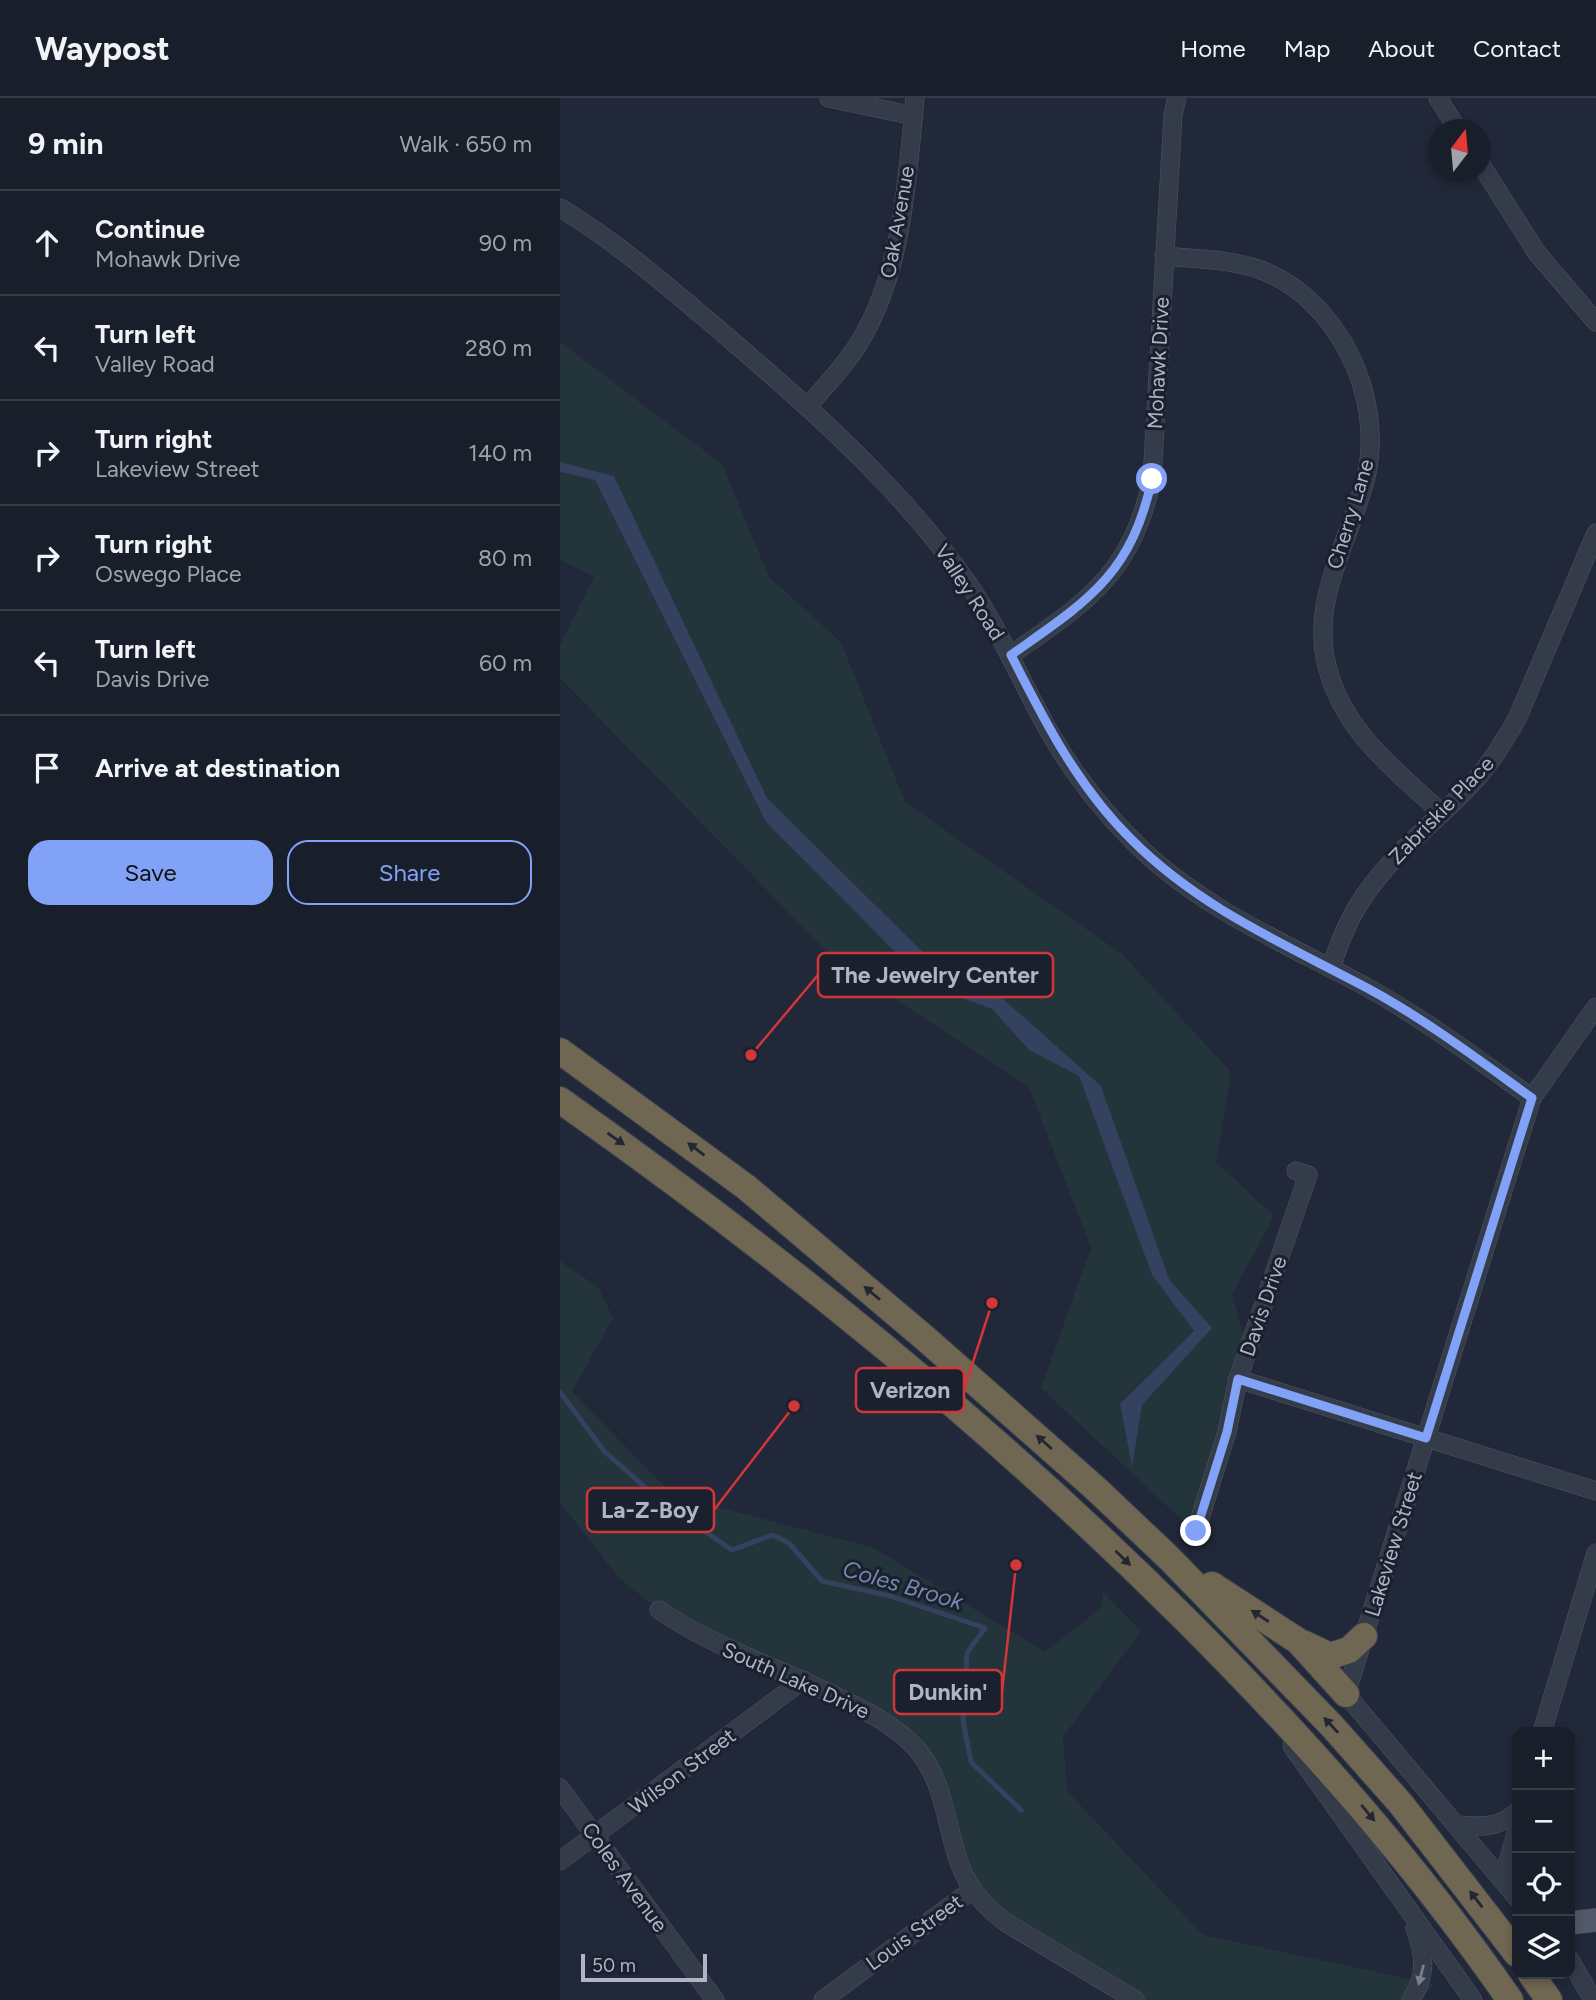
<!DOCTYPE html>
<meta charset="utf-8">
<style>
:root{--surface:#191e2b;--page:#222733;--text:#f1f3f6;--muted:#9fa2a9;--line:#373c47;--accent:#82a2f8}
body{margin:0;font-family:Figtree,sans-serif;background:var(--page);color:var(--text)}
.controls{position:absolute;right:21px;bottom:21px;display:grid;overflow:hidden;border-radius:14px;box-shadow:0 4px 10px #0003}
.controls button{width:63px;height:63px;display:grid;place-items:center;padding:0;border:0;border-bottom:2px solid var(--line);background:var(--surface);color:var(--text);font:35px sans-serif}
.compass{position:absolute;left:868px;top:21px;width:63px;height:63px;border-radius:50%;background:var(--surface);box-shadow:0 4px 10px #0003;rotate:16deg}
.scale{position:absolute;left:21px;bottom:18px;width:126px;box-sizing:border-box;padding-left:7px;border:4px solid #afb5c5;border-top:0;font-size:19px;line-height:24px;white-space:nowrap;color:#afb5c5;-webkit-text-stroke:5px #1a202e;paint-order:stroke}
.stop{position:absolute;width:21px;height:21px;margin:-16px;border:5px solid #82a2f8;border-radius:50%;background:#fff}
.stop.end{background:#82a2f8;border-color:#fff;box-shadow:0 2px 7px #0008}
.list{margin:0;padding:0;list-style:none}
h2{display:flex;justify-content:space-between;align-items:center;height:91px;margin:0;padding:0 28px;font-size:30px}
h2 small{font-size:23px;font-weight:400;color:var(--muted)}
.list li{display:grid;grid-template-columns:46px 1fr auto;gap:21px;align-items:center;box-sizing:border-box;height:105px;padding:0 28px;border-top:2px solid var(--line)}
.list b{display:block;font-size:26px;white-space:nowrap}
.list p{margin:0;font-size:23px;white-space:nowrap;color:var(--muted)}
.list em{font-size:23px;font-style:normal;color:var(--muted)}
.actions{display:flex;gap:14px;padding:21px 28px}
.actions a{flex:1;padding:16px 0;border:2px solid var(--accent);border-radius:21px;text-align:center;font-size:24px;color:var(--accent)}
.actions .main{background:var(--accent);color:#111}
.icon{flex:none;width:38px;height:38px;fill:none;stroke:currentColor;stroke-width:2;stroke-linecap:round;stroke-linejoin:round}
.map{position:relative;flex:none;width:1036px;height:1902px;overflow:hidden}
header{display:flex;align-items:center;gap:42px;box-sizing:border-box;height:98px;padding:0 35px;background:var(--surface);border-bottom:2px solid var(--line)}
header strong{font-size:33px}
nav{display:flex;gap:38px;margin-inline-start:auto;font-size:24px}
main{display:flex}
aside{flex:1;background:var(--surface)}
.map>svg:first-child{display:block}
.green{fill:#23353a}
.water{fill:#344260}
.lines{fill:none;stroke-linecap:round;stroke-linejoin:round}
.stream{stroke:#344260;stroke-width:5}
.minor-casing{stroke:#4f5564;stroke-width:19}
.major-casing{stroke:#3e4452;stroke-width:24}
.highway-casing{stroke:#3c4251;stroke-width:28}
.minor{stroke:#343b49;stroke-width:18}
.major{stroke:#525969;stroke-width:23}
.highway{stroke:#6f6751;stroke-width:26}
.oneway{fill:#222732}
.oneway2{fill:#787e8d}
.route{stroke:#82a2f8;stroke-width:9}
.labels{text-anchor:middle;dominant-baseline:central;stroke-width:6;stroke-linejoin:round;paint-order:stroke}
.street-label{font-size:21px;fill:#afb5c5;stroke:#1a202e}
.water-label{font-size:23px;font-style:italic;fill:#7688ae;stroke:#1a202e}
.leader{fill:none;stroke:#d23638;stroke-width:2.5}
.callout-dot{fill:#d23638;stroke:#1a202e;stroke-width:2.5}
.callout{fill:#1a202e;stroke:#d23638;stroke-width:2.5}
.callout-label{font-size:23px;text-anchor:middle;font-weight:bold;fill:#afb5c5}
</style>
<header>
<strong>Waypost</strong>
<nav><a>Home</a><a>Map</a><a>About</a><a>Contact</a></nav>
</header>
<main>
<aside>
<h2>9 min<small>Walk · 650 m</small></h2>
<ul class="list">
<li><svg class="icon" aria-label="ahead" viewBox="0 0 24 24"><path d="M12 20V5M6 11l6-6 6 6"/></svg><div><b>Continue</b><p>Mohawk Drive</p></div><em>90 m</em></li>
<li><svg class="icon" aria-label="left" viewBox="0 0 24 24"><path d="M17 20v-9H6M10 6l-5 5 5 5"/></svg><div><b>Turn left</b><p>Valley Road</p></div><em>280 m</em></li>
<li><svg class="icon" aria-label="right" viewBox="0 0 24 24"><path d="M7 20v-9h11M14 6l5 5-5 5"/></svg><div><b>Turn right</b><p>Lakeview Street</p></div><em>140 m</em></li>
<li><svg class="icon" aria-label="right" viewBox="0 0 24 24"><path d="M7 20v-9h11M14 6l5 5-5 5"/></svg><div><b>Turn right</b><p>Oswego Place</p></div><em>80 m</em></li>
<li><svg class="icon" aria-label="left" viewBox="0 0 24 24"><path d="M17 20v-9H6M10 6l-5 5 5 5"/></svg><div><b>Turn left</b><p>Davis Drive</p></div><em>60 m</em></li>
<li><svg class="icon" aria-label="arrive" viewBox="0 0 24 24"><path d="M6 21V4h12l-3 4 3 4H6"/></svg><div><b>Arrive at destination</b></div></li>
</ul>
<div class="actions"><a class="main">Save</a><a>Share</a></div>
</aside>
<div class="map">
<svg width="1036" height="1902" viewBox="0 0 1036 1902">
<rect width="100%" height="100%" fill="#212839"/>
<g class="green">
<path d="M0,244L162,366L209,479L281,544L345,704L562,856L671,974L656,1064L714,1118L672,1196L691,1264L638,1437L481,1290L531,1150L469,989L274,861L0,580V547L34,479L0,462V374L35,382L206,724L369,888L432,911L469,952L519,978L592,1177L634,1233L560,1306L572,1366L582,1307L651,1230L609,1181L541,989L432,891L382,873L207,700L54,378L0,364Z"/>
<path d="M0,1163L38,1189L53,1220L12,1294L114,1398L312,1449L485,1554L542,1509L543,1494L581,1533L503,1639L507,1693L643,1837L873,1886L861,1902H577L412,1792L358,1652L321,1620L99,1512L58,1479L0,1404Z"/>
</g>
<path class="water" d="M0,364L54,378L207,700L382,873L432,891L541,988L609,1181L652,1230L582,1307L572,1368L560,1306L634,1233L592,1177L519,978L469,952L432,911L369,888L206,724L35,382L0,374Z"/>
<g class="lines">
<path class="stream" d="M0,1294L44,1353L97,1400L172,1452L212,1437L229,1445L262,1483L330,1498L425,1530L407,1555L403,1623L411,1664L461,1712"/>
<defs>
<g id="minor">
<path d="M269,0L354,18"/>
<path d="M878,0L898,32"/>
<path d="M920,65L977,155L1036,224"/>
<path d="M0,110C60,146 112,192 165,237C253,312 343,392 409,487C441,534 462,586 490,635C512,673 540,710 572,742C640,811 726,845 810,891C867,923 919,962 972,1000"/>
<path d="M604,158C636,161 668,161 698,171C778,199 825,299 806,379C790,442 750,501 767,568C783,633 835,672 882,715"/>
<path d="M248,308C265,288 285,268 299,245C343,173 347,82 355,0"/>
<path d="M451,557C527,503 571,478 592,381L613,17L617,0"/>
<path d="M771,871C779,844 790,817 807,794C837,750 883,719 918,679C934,661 945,641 957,621L1036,435"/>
<path d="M678,1281L1036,1393"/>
<path d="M636,1433L667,1334L678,1281L748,1077L736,1073"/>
<path d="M99,1512C153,1549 216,1569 275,1598C304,1612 332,1625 355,1649C385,1682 385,1727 400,1767C409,1791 425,1809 445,1824L575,1902"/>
<path d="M982,1634L1036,1455"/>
<path d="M732,1648L913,1902"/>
<path d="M0,1690L155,1902"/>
<path d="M897,1727C920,1729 939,1730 957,1714"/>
<path d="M0,1763L243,1582"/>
<path d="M943,1781L957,1732"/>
<path d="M957,1800L786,1596L972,1000L1036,909"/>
<path d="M1010,1862L1033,1902"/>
<path d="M263,1902L412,1792"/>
<path d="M851,1902C867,1876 865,1858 855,1831"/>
</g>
<path id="major" d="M1010,1825L1036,1822"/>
<g id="highway">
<path d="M0,953L186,1089L366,1241L535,1390L609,1460L772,1628L841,1706L957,1856"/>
<path d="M0,1002C225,1161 429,1326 625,1521C744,1640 854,1763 950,1902"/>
<path d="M652,1487L738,1543L786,1596"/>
<path d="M745,1546L770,1558L789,1552L804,1538"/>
<path d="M971,1876L989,1902"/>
</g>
</defs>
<use href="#minor" class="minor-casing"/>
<use href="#major" class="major-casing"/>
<use href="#highway" class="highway-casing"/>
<use href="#minor" class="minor"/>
<use href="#major" class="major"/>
<use href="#highway" class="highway"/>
</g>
<defs><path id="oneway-solid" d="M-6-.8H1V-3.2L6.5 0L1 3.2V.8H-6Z" transform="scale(1.75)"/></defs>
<g class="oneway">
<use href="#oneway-solid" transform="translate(56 1041) rotate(35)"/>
<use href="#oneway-solid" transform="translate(136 1051) rotate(-143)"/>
<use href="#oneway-solid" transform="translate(312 1195) rotate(-140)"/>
<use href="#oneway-solid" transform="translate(484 1344) rotate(-138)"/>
<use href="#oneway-solid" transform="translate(563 1460) rotate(44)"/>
<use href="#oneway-solid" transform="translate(700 1518) rotate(-147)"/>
<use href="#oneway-solid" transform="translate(771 1627) rotate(-133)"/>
<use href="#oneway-solid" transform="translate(808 1715) rotate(50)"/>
<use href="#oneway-solid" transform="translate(916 1801) rotate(-127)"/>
</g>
<use class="oneway2" href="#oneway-solid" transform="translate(861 1877) rotate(104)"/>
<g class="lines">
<path class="route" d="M592,381C571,478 527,503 451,557C485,624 518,689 572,742C641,811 725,846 809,891C866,922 919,962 972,1000L866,1340L678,1281L667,1334L636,1433"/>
</g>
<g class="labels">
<g class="street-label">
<text transform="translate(337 124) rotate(-80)">Oak Avenue</text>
<text transform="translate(598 265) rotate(-87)">Mohawk Drive</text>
<text transform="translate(790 416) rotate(-73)">Cherry Lane</text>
<text transform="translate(410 494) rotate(57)">Valley Road</text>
<text transform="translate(881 712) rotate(-46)">Zabriskie Place</text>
<text transform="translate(703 1208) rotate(-71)">Davis Drive</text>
<text transform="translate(833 1446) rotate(-73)">Lakeview Street</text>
<text transform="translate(236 1582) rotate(24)">South Lake Drive</text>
<text transform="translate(122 1673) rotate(-37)">Wilson Street</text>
<text transform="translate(65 1779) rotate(54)">Coles Avenue</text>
<text transform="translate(354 1834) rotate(-36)">Louis Street</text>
</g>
<g class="water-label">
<text transform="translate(343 1487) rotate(16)">Coles Brook</text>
</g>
</g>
<path class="leader" d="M191 957L258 877M432 1205L404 1292M234 1308L154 1412M456 1467L442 1594"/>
<g class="callout-dot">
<circle cx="191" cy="957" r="7"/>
<circle cx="432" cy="1205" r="7"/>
<circle cx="234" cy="1308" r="7"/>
<circle cx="456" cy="1467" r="7"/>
</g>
<g class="callout">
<rect x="258" y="855" width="235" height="44" rx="7"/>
<rect x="296" y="1270" width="108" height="44" rx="7"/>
<rect x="27" y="1390" width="127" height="44" rx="7"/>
<rect x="334" y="1572" width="108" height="44" rx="7"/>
</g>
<g class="callout-label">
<text x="375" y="885">The Jewelry Center</text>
<text x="350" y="1300">Verizon</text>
<text x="90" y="1420">La-Z-Boy</text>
<text x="388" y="1602">Dunkin'</text>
</g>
</svg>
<div class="controls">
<button>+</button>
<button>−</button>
<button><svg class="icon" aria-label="locate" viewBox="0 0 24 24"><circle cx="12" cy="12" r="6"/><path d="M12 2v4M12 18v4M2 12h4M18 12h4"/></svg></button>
<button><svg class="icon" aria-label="layers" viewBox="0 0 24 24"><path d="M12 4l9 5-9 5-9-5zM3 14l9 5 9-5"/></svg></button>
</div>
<svg class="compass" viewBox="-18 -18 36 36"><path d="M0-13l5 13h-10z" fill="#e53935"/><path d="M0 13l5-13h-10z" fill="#9fa2a9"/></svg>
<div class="scale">50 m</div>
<div class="stop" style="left:592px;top:381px"></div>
<div class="stop end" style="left:636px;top:1433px"></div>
</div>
</main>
